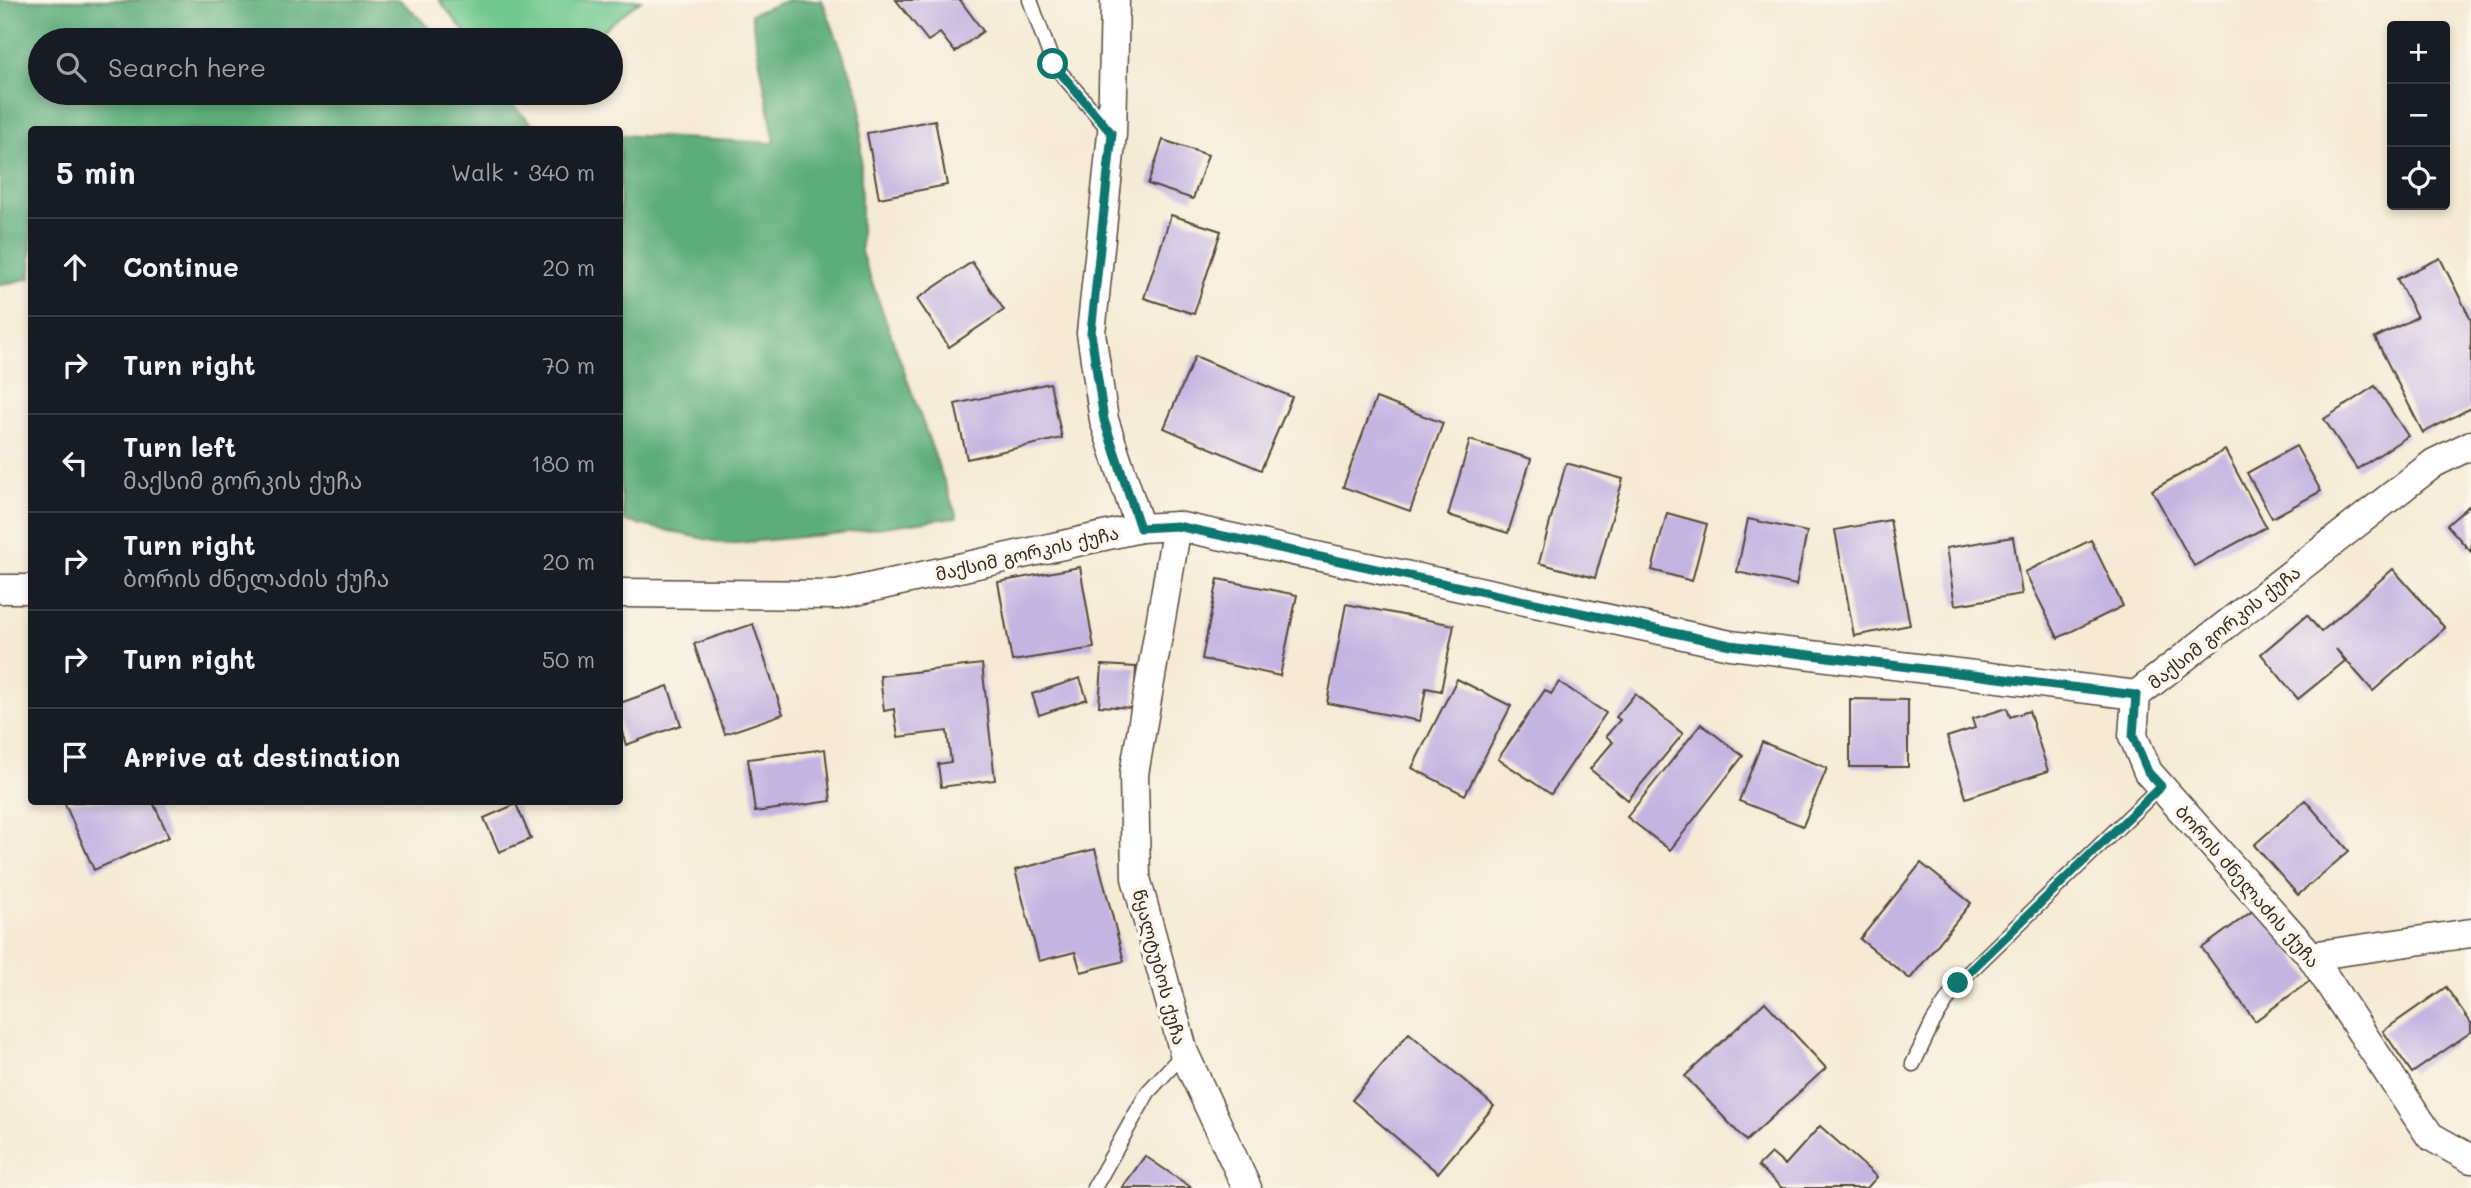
<!DOCTYPE html>
<meta charset="utf-8">
<style>
:root{--surface:#171b24;--page:#20242c;--text:#f1f3f6;--muted:#9ea1a6;--line:#363941}
body{margin:0;font-family:Mali,"Noto Sans Georgian",sans-serif;background:var(--page);color:var(--text)}
.controls{position:absolute;right:21px;top:21px;display:grid;overflow:hidden;border-radius:7px;box-shadow:0 4px 10px #0003}
.controls button{width:63px;height:63px;display:grid;place-items:center;padding:0;border:0;border-bottom:2px solid var(--line);background:var(--surface);color:var(--text);font:35px sans-serif}
.stop{position:absolute;width:21px;height:21px;margin:-16px;border:5px solid #0f766e;border-radius:50%;background:#fff}
.stop.end{background:#0f766e;border-color:#fff;box-shadow:0 2px 7px #0008}
.list{margin:0;padding:0;list-style:none}
h2{display:flex;justify-content:space-between;align-items:center;height:91px;margin:0;padding:0 28px;font-size:30px}
h2 small{font-size:23px;font-weight:400;color:var(--muted)}
.list li{display:grid;grid-template-columns:46px 1fr auto;gap:21px;align-items:center;box-sizing:border-box;height:98px;padding:0 28px;border-top:2px solid var(--line)}
.list b{display:block;font-size:26px;white-space:nowrap}
.list p{margin:0;font-size:23px;white-space:nowrap;color:var(--muted)}
.list em{font-size:23px;font-style:normal;color:var(--muted)}
.icon{flex:none;width:38px;height:38px;fill:none;stroke:currentColor;stroke-width:2;stroke-linecap:round;stroke-linejoin:round}
.map{position:relative;flex:none;width:2471px;height:1188px;overflow:hidden}
.search{position:absolute;background:var(--surface);box-shadow:0 4px 10px #0003;left:28px;top:28px;width:595px;height:77px;display:flex;align-items:center;gap:18px;box-sizing:border-box;padding:0 24px;border-radius:38px;color:var(--muted);font-size:26px}
.panel{position:absolute;background:var(--surface);box-shadow:0 4px 10px #0003;left:28px;top:126px;width:595px;height:679px;border-radius:7px}
.map>svg:first-child{display:block}
.green{fill:#72c98f;stroke:#567a56;stroke-width:2}
.forest{fill:#5dad7a;stroke:#4c6c4c;stroke-width:2}
.building{fill:#c3b4e1}
.lines{fill:none;stroke-linecap:round;stroke-linejoin:round}
.service-casing{stroke:#574739;stroke-width:17}
.minor-casing{stroke:#574739;stroke-width:31}
.service{stroke:#fff;stroke-width:14}
.minor{stroke:#fff;stroke-width:28}
.route{stroke:#0f766e;stroke-width:9}
.labels{text-anchor:middle;dominant-baseline:central;stroke-width:7;stroke-linejoin:round;paint-order:stroke}
.street-label{font-size:18px;fill:#3b2a1e;stroke:#fbf7ec}
</style>
<div class="map">
<svg width="2471" height="1188" viewBox="0 0 2471 1188">
<rect width="100%" height="100%" fill="#fbf7ec"/>
<filter id="ink" filterUnits="userSpaceOnUse"><feTurbulence type="fractalNoise" baseFrequency=".0143" numOctaves="2"/><feDisplacementMap in="SourceGraphic" scale="14" xChannelSelector="R" yChannelSelector="G"/><feConvolveMatrix kernelMatrix="1 2 1 2 8 2 1 2 1" color-interpolation-filters="sRGB"/></filter>
<filter id="wash" filterUnits="userSpaceOnUse"><feTurbulence type="fractalNoise" baseFrequency=".00686" numOctaves="4" result="noise"/><feDisplacementMap in="SourceGraphic" scale="28" xChannelSelector="R" yChannelSelector="G"/><feGaussianBlur stdDeviation="1.57" result="paint"/><feColorMatrix in="noise" values="0 0 0 0 0 0 0 0 0 0 0 0 0 0 0 0 0 1.4 0 .05"/><feComposite in="paint" operator="in"/></filter>
<g filter="url(#wash)">
<rect width="100%" height="100%" fill="#f5ead4"/>
<path class="green" d="M439,0H641L590,40H471Z"/>
<g class="forest">
<path d="M0,0H400L443,40H40V93H499L538,129L32,130L31,278L0,285Z"/>
<path d="M788,0H822L861,100V252L957,517L833,534L727,544L624,521L620,486V135L775,143L751,14Z"/>
</g>
<g id="blocks">
<g class="building">
<path d="M896,0H960L983,31L955,52L940,33L928,41Z"/>
<path d="M935,120L947,185L879,198L867,133Z"/>
<path d="M1163,140L1208,155L1193,199L1148,184Z"/>
<path d="M1171,215L1221,231L1194,314L1144,298Z"/>
<path d="M2440,258L2471,320V408L2423,433L2375,338L2417,317L2397,279Z"/>
<path d="M972,262L1004,310L949,347L917,299Z"/>
<path d="M1195,356L1292,397L1261,470L1164,428Z"/>
<path d="M1050,383L1062,438L967,459L955,404Z"/>
<path d="M2375,386L2408,436L2357,469L2324,419Z"/>
<path d="M1376,398L1443,423L1410,511L1343,487Z"/>
<path d="M1470,440L1531,459L1508,533L1448,515Z"/>
<path d="M2296,446L2321,491L2272,518L2247,473Z"/>
<path d="M2225,450L2266,527L2194,566L2152,490Z"/>
<path d="M1566,463L1623,479L1595,578L1539,563Z"/>
<path d="M2471,504V552L2447,525Z"/>
<path d="M1667,513L1707,524L1692,581L1652,570Z"/>
<path d="M1748,519L1807,532L1796,585L1737,572Z"/>
<path d="M1890,520L1910,625L1854,636L1835,530Z"/>
<path d="M2013,537L2022,594L1955,605L1946,548Z"/>
<path d="M2091,540L2123,606L2058,638L2025,572Z"/>
<path d="M1080,567L1094,648L1012,661L998,582Z"/>
<path d="M2393,569L2445,628L2373,691L2336,649L2345,661L2298,699L2261,654L2307,615L2321,632Z"/>
<path d="M1218,579L1297,595L1280,676L1202,659Z"/>
<path d="M1346,604L1454,625L1441,691L1426,688L1420,721L1327,703Z"/>
<path d="M753,624L783,714L725,734L694,644Z"/>
<path d="M982,664L995,780L941,787L938,764L951,762L947,731L898,737L894,709L884,711L880,676Z"/>
<path d="M1102,665L1136,667L1134,708L1099,706Z"/>
<path d="M1080,678L1087,699L1039,715L1032,694Z"/>
<path d="M1457,679L1511,706L1465,795L1412,768Z"/>
<path d="M1559,682L1606,713L1551,794L1498,759L1545,690L1551,694Z"/>
<path d="M668,686L681,725L626,745L620,726V703Z"/>
<path d="M1635,694L1683,734L1628,800L1590,769L1613,742L1606,736L1620,720L1616,717Z"/>
<path d="M1850,699L1908,700V767H1850Z"/>
<path d="M2007,708L2010,717L2029,711L2048,771L1966,798L1947,737L1975,728L1972,719Z"/>
<path d="M1701,724L1743,756L1670,850L1627,817Z"/>
<path d="M1762,742L1827,768L1803,826L1739,801Z"/>
<path d="M825,749L831,801L755,812L748,759Z"/>
<path d="M2305,800L2349,851L2298,895L2254,845Z"/>
<path d="M64,802H153L169,837L94,870Z"/>
<path d="M516,804L531,839L499,852L484,818Z"/>
<path d="M1095,849L1124,961L1081,972L1075,952L1039,961L1015,870Z"/>
<path d="M1921,863L1971,903L1910,979L1860,939Z"/>
<path d="M2258,907L2311,980L2255,1021L2202,948Z"/>
<path d="M2446,987L2471,1023V1032L2412,1073L2383,1031Z"/>
<path d="M1765,1002L1826,1068L1746,1141L1685,1076Z"/>
<path d="M1409,1033L1494,1106L1438,1173L1352,1100Z"/>
<path d="M1820,1126L1877,1177L1867,1188H1782L1758,1166L1771,1153L1785,1165Z"/>
<path d="M1145,1156L1192,1188H1122Z"/>
</g>
</g>
</g>
<g filter="url(#ink)">
<use href="#blocks" fill-opacity="0" stroke="#574739" stroke-width="2"/>
<g class="lines">
<defs>
<g id="service">
<path d="M1030,0L1053,64L1111,132"/>
<path d="M1913,1064L1933,1022L1958,983L2161,786"/>
<path d="M1094,1188L1148,1092L1184,1053"/>
</g>
<g id="minor">
<path d="M1115,0L1112,134L1091,333L1104,420L1140,528"/>
<path d="M1177,526L1134,774L1136,878L1184,1053L1247,1188"/>
<path d="M0,589H32"/>
<path d="M620,593L837,595L1140,528L1177,526L1730,645L2136,695L2434,463L2471,445"/>
<path d="M2136,695L2133,736L2148,772L2311,956L2430,1136L2471,1159"/>
<path d="M2311,956L2471,933"/>
</g>
</defs>
<use href="#service" class="service-casing"/>
<use href="#minor" class="minor-casing"/>
<use href="#service" class="service"/>
<use href="#minor" class="minor"/>
</g>
</g>
<g class="lines" filter="url(#ink)">
<path class="route" d="M1053,64L1112,134L1091,333L1104,420L1140,528L1177,526L1730,645L2136,695L2133,736L2148,772L2161,786L1958,983"/>
</g>
<g class="labels">
<g class="street-label">
<text transform="translate(1027 553) rotate(-13)">მაქსიმ გორკის ქუჩა</text>
<text transform="translate(2224 627) rotate(-38)">მაქსიმ გორკის ქუჩა</text>
<text transform="translate(2248 886) rotate(49)">ბორის ძნელაძის ქუჩა</text>
<text transform="translate(1160 967) rotate(75)">წყალტუბოს ქუჩა</text>
</g>
</g>
</svg>
<div class="controls">
<button>+</button>
<button>−</button>
<button><svg class="icon" aria-label="locate" viewBox="0 0 24 24"><circle cx="12" cy="12" r="6"/><path d="M12 2v4M12 18v4M2 12h4M18 12h4"/></svg></button>
</div>
<div class="stop" style="left:1053px;top:64px"></div>
<div class="stop end" style="left:1958px;top:983px"></div>
<div class="search"><svg class="icon" aria-label="search" viewBox="0 0 24 24"><circle cx="10" cy="10" r="6"/><path d="M15 15l6 6"/></svg>Search here</div>
<section class="panel">
<h2>5 min<small>Walk · 340 m</small></h2>
<ul class="list">
<li><svg class="icon" aria-label="ahead" viewBox="0 0 24 24"><path d="M12 20V5M6 11l6-6 6 6"/></svg><div><b>Continue</b></div><em>20 m</em></li>
<li><svg class="icon" aria-label="right" viewBox="0 0 24 24"><path d="M7 20v-9h11M14 6l5 5-5 5"/></svg><div><b>Turn right</b></div><em>70 m</em></li>
<li><svg class="icon" aria-label="left" viewBox="0 0 24 24"><path d="M17 20v-9H6M10 6l-5 5 5 5"/></svg><div><b>Turn left</b><p>მაქსიმ გორკის ქუჩა</p></div><em>180 m</em></li>
<li><svg class="icon" aria-label="right" viewBox="0 0 24 24"><path d="M7 20v-9h11M14 6l5 5-5 5"/></svg><div><b>Turn right</b><p>ბორის ძნელაძის ქუჩა</p></div><em>20 m</em></li>
<li><svg class="icon" aria-label="right" viewBox="0 0 24 24"><path d="M7 20v-9h11M14 6l5 5-5 5"/></svg><div><b>Turn right</b></div><em>50 m</em></li>
<li><svg class="icon" aria-label="arrive" viewBox="0 0 24 24"><path d="M6 21V4h12l-3 4 3 4H6"/></svg><div><b>Arrive at destination</b></div></li>
</ul>
</section>
</div>
